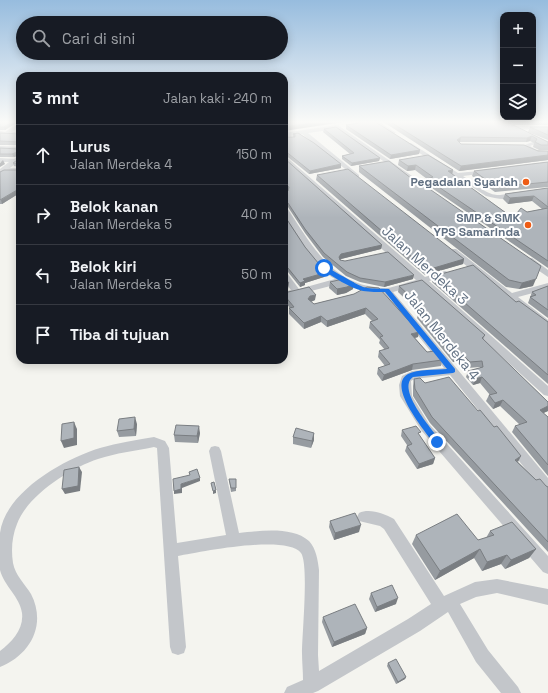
<!DOCTYPE html>
<html lang="id">
<meta charset="utf-8">
<style>
:root{--surface:#171b24;--page:#20242c;--text:#f1f3f6;--muted:#9ea1a6;--line:#363941}
body{margin:0;font-family:"Space Grotesk",sans-serif;background:var(--page);color:var(--text)}
.controls{position:absolute;right:12px;top:12px;display:grid;overflow:hidden;border-radius:8px;box-shadow:0 2px 10px #0003}
.controls button{width:36px;height:36px;display:grid;place-items:center;padding:0;border:0;border-bottom:1px solid var(--line);background:var(--surface);color:var(--text);font:20px sans-serif}
.stop{position:absolute;width:12px;height:12px;margin:-9px;border:3px solid #1a73e8;border-radius:50%;background:#fff}
.stop.end{background:#1a73e8;border-color:#fff;box-shadow:0 1px 4px #0008}
.list{margin:0;padding:0;list-style:none}
h2{display:flex;justify-content:space-between;align-items:center;height:52px;margin:0;padding:0 16px;font-size:17px}
h2 small{font-size:13px;font-weight:400;color:var(--muted)}
.list li{display:grid;grid-template-columns:26px 1fr auto;gap:12px;align-items:center;box-sizing:border-box;height:60px;padding:0 16px;border-top:1px solid var(--line)}
.list b{display:block;font-size:15px;white-space:nowrap}
.list p{margin:0;font-size:13px;white-space:nowrap;color:var(--muted)}
.list em{font-size:13px;font-style:normal;color:var(--muted)}
.icon{flex:none;width:22px;height:22px;fill:none;stroke:currentColor;stroke-width:2;stroke-linecap:round;stroke-linejoin:round}
.map{position:relative;flex:none;width:548px;height:693px;overflow:hidden}
.search{position:absolute;background:var(--surface);box-shadow:0 2px 10px #0003;left:16px;top:16px;width:272px;height:44px;display:flex;align-items:center;gap:10px;box-sizing:border-box;padding:0 14px;border-radius:22px;color:var(--muted);font-size:15px}
.panel{position:absolute;background:var(--surface);box-shadow:0 2px 10px #0003;left:16px;top:72px;width:272px;height:292px;border-radius:12px}
.map>svg:first-child{display:block}
.lines{fill:none;stroke-linecap:round;stroke-linejoin:round}
.minor{fill:#c3c6ca;fill-rule:evenodd}
.wall{fill:#969ba0}
.shaded-wall{fill:#7a7e82}
.building{fill:#aeb4ba;stroke:#7a7e82}
.route{fill:#1a73e8}
.poi-dot{fill:#ee5c15;stroke:#fff;stroke-width:1.5}
.labels{text-anchor:middle;dominant-baseline:central;stroke-width:4;stroke-linejoin:round;paint-order:stroke}
.far-poi-label{font-size:12px;font-weight:bold;fill:#617082;stroke:#fff;text-anchor:end}
.street-label{font-size:14px;fill:#617082;stroke:#fff}
</style>
<div class="map">
<svg width="548" height="693" viewBox="0 0 548 693">
<rect width="100%" height="100%" fill="#f4f4ef"/>
<g class="lines">
<g class="minor">
<path d="M372,121H378L396,133L391,134Z"/>
<path d="M20,122V126L12,132H20V136L0,135V131L5,132Z"/>
<path d="M337,125L339,126L431,189L426,190L336,129L308,133L359,175V177H355L302,134L284,137V133Z"/>
<path d="M511,126H548V130L509,129V127Z"/>
<path d="M538,140L543,141L530,146L539,151H548V155L536,154L522,146Z"/>
<path d="M407,143H411L458,173L489,170L490,171L487,173L463,176C473,182 485,194 497,195C505,195 514,191 519,195C511,201 496,199 486,196L407,145Z"/>
<path d="M0,146L20,147V151L0,150Z"/>
<path d="M20,155V160L10,168H20V172H5L0,175V169L9,162H0V158L14,159Z"/>
<path d="M284,155L425,277L445,271L448,272L449,274L448,276L429,281L548,386V396L544,395L421,284L393,292L548,478V493L543,491L450,375L414,379L411,381L412,396L429,424L548,556V574L543,572L421,430L400,396L399,385L402,376L412,371L444,368L384,293L366,291L342,283L284,298V292L291,290L284,281V272L287,273L299,289L335,279C312,266 298,237 284,216V208H287C310,242 330,282 375,287C378,287 383,289 387,288C396,287 407,282 416,280L284,160Z"/>
<path d="M450,249H456L512,293L548,283V289L518,297L548,320V328L545,327L450,253Z"/>
<path d="M526,258H532L548,270V277L526,262L525,260Z"/>
<path d="M154,437L165,441L169,448L177,543L226,535L209,451L211,447L215,446L219,447L221,451L239,533C260,531 292,526 309,541C316,548 318,561 319,570L318,655L319,671L408,619L431,604L384,529L380,526L359,521L357,517L359,513C370,508 384,514 394,519L444,596L475,582L497,579L548,589V605L497,593L476,597L460,604L488,650L518,687L521,693H501L476,662L448,612L420,631L318,691L313,693H284L287,687L303,680C303,671 302,662 302,653C302,635 309,564 301,553C287,534 200,552 178,556L186,647L184,653L178,655L172,653L170,647L157,448L154,447C135,451 116,453 98,459C70,468 27,496 17,524C12,536 11,550 13,563C15,575 25,584 31,594C47,625 30,655 0,667V651C12,642 24,629 22,613C20,597 4,586 0,570C0,564 0,555 0,549C0,544 0,538 0,533C5,492 64,459 100,448C118,443 136,440 154,437Z"/>
</g>
</g>
<g class="wall">
<path d="M0,121H19L5,130H0Z"/>
<path d="M382,121H505L548,142V150H539L533,147L534,143L530,141L526,142H459L461,144L548,151V160L459,171Z"/>
<path d="M506,121H548V125H514Z"/>
<path d="M20,123V131L16,130L15,127Z"/>
<path d="M346,125L420,150L419,154L390,159L346,129Z"/>
<path d="M530,127H548V140L528,132Z"/>
<path d="M324,129L380,158L379,161L351,166L342,159V156L350,154L323,132Z"/>
<path d="M0,133L19,134L20,133V194H18L2,204H0V172L20,170V167L14,166L13,163L20,158V155L14,157H0V148L19,149L20,145H0Z"/>
<path d="M298,133L341,164V168L309,174L284,154V137H293V134Z"/>
<path d="M284,158L382,245L381,249L341,259L340,260L413,279L384,287L360,282L346,276L323,257L305,233L288,207L284,206V194L288,191L284,188Z"/>
<path d="M399,160L453,170L452,174L513,218L527,212L542,209L532,201L508,204L503,199L505,194L548,188V268L426,184L427,179L415,170L407,171L398,165Z"/>
<path d="M548,162V187L495,192L472,176L474,171Z"/>
<path d="M359,166L533,286L519,289L506,287L359,172Z"/>
<path d="M317,175L464,259L463,264L425,275L316,180Z"/>
<path d="M284,215L319,268L324,277L305,283V285L300,287L288,272L284,271Z"/>
<path d="M434,276L516,302L548,322V384L432,282Z"/>
<path d="M330,282L353,289L346,293L337,295L329,288Z"/>
<path d="M399,286L485,335L483,340L548,402V411L543,413L548,417V476L512,432L515,426L520,425L500,406L493,409L486,401L489,395H490L480,383L473,385L466,377L468,371L480,368V367L468,368L460,360L453,362L417,318L419,312L398,292Z"/>
<path d="M548,286V318L528,303L532,292Z"/>
<path d="M284,293L315,300L311,302L314,304L354,294L418,337L415,338L427,352L442,360L441,366L412,370L382,381L377,374L378,368L385,366L378,357L379,351L385,350L379,343L380,340L369,328L370,322L372,321L365,314L327,327L321,322L304,329L289,314V308H290L284,301Z"/>
<path d="M414,379L425,383L518,462L536,480L548,487V552L430,423L413,396V386Z"/>
<path d="M137,424L136,436L119,437L117,431Z"/>
<path d="M402,430L420,436L435,458L433,464L417,469L405,451L407,445L401,436Z"/>
<path d="M200,433L198,443L175,442L174,435Z"/>
<path d="M314,433V440L311,448L293,444V437Z"/>
<path d="M229,479H236V491L231,492Z"/>
<path d="M330,521L359,532L334,540L329,527Z"/>
<path d="M490,531L536,549L529,558L505,569L501,564L482,571L474,558L435,580L412,544L416,535L478,540L486,538Z"/>
<path d="M371,593L396,604L375,612L369,599Z"/>
<path d="M323,617L367,628L365,634L332,647L322,622Z"/>
<path d="M388,663L406,677L405,679L396,684L387,666Z"/>
</g>
<g class="shaded-wall">
<path d="M13,121H19L5,130L4,127Z"/>
<path d="M324,121H350L284,131V127Z"/>
<path d="M532,136L530,141L526,142L527,138Z"/>
<path d="M461,137L460,142L456,145L457,140Z"/>
<path d="M420,150L419,154L390,159L391,155Z"/>
<path d="M20,151V155L14,157L12,154Z"/>
<path d="M548,155V160L459,171L461,166Z"/>
<path d="M380,158L379,161L351,166L352,163Z"/>
<path d="M3,160L5,164L0,167V163Z"/>
<path d="M341,164V168L309,174L310,171Z"/>
<path d="M416,165L415,170L407,171L408,166Z"/>
<path d="M453,170L452,175L448,171Z"/>
<path d="M17,190L18,194L2,204L1,200Z"/>
<path d="M534,196L532,201L508,204L510,198Z"/>
<path d="M382,245L381,249L341,259L339,261V257L341,254Z"/>
<path d="M464,259L463,264L425,275L427,270Z"/>
<path d="M324,273V277L305,283V285L300,287V283L303,279Z"/>
<path d="M414,275L413,279L384,287L385,282Z"/>
<path d="M536,279L533,286L519,289L522,283Z"/>
<path d="M289,283L288,289L284,291V285Z"/>
<path d="M354,283L353,289L346,293L337,295V289Z"/>
<path d="M316,295L315,300L310,302L308,299L310,296Z"/>
<path d="M366,308L365,314L327,327V321Z"/>
<path d="M321,316V322L304,329V323Z"/>
<path d="M419,332L418,337L410,339L411,334Z"/>
<path d="M462,354L460,360L453,362L455,356Z"/>
<path d="M413,364L412,370L382,381L384,375Z"/>
<path d="M482,377L480,383L473,385L475,379Z"/>
<path d="M503,400L500,406L493,409L495,403Z"/>
<path d="M548,406V411L537,416L540,410Z"/>
<path d="M135,417L137,424L136,436L134,429Z"/>
<path d="M74,422L77,429V445L64,448L61,441Z"/>
<path d="M199,426L200,433L198,443L197,436Z"/>
<path d="M314,433V440L311,448L312,441Z"/>
<path d="M521,456L518,462L515,460Z"/>
<path d="M435,458L433,464L417,469L419,464Z"/>
<path d="M79,467L82,472L80,491L65,494L62,489Z"/>
<path d="M200,478V481L182,488V493L174,494V491L181,484Z"/>
<path d="M216,490V493L213,494V491Z"/>
<path d="M361,525L359,532L334,540L335,533Z"/>
<path d="M480,549L474,558L435,580L440,571Z"/>
<path d="M536,549L529,558L505,569L511,560Z"/>
<path d="M507,555L501,564L482,571L487,562Z"/>
<path d="M398,598L396,604L375,612L377,607Z"/>
<path d="M367,628L365,634L332,647L334,642Z"/>
<path d="M406,677L405,679L396,684L398,682Z"/>
</g>
<g class="building">
<path d="M0,121H13L4,127H0Z"/>
<path d="M284,121H324L284,127Z"/>
<path d="M371,121H374L420,150L391,155L346,125Z"/>
<path d="M389,121H505L548,142V145H541L535,142L537,139L532,136L527,138L461,137L457,140L461,144L524,145L538,151H548V155L461,166Z"/>
<path d="M20,123V128L15,127Z"/>
<path d="M336,127L380,158L352,163L342,156L354,153L324,129Z"/>
<path d="M530,127H548V135Z"/>
<path d="M0,133L19,134L20,133V143L19,142L0,141Z"/>
<path d="M298,133L314,143L341,164L310,171L284,150V137H295V134H293Z"/>
<path d="M20,145V151L12,154H0V148L19,149Z"/>
<path d="M20,152V180H17L20,181V191L17,190L0,200V172L4,170H20V164L13,163L20,158Z"/>
<path d="M428,155L453,170L448,171L513,218L521,208L527,212L548,208V261L427,179L433,177L416,165L408,166L399,160Z"/>
<path d="M284,158L382,245L341,254L339,257L340,260L345,261L388,252L414,275L385,282L360,278L347,272L324,253L305,229L288,203H284V194L288,191L289,187L284,184Z"/>
<path d="M389,161L416,182L418,181L541,266L536,279L522,283L509,280L359,166Z"/>
<path d="M548,162V182L496,187L474,171Z"/>
<path d="M348,169L464,259L427,270L317,175Z"/>
<path d="M548,188V207L534,196L510,198L505,194Z"/>
<path d="M284,215L305,247L319,264L316,265L324,273L303,279L305,281L300,283L288,268L285,266L284,267Z"/>
<path d="M473,265L516,302L519,301L548,322V375L434,276Z"/>
<path d="M284,277L289,283L284,285Z"/>
<path d="M343,279L354,283L347,287L337,289L330,282Z"/>
<path d="M422,280L485,335L482,338L548,402V406L540,410L548,417V465L515,426L527,422L503,400L495,403L489,395L497,393L482,377L475,379L468,371L483,367L482,361L470,362L462,354L455,356L418,312L425,310L399,286Z"/>
<path d="M548,286V310L530,297L536,295L532,292Z"/>
<path d="M309,287L316,295L310,296L308,299L314,304L354,294L367,287L379,288L419,332L411,334L427,352L435,351L442,360L413,364L384,375L378,368L390,364L379,351L389,348L380,337L383,336L370,322L378,319L366,308L327,321L321,316L304,323L289,308L294,307L284,295V293Z"/>
<path d="M449,377L478,411L480,410L494,427L497,426L521,456L515,460L536,480L540,479L546,486L548,487V542L432,417L415,389L414,379L420,378L425,383Z"/>
<path d="M135,417L134,429L117,431L119,419Z"/>
<path d="M74,422V438L61,441L62,424Z"/>
<path d="M176,425L199,426L197,436L174,435Z"/>
<path d="M416,426L421,432L418,433L435,458L419,464L407,446L412,444L402,430Z"/>
<path d="M296,428L314,433L312,441L293,437Z"/>
<path d="M79,467L78,486L62,489L64,470Z"/>
<path d="M197,469L200,478L181,484V489L174,491L173,479L190,475L189,472Z"/>
<path d="M229,479H236V488H231Z"/>
<path d="M214,482L216,490L213,491L211,483Z"/>
<path d="M355,513L361,525L335,533L330,521Z"/>
<path d="M457,514L478,540L494,535L490,531L512,522L536,549L511,560L507,555L487,562L480,549L440,571L416,535Z"/>
<path d="M392,585L398,598L377,607L371,593Z"/>
<path d="M355,604L367,628L334,642L323,617Z"/>
<path d="M396,659L406,677L398,682L388,663Z"/>
</g>
<linearGradient id="sky" x2="0" y2="1"><stop stop-color="#97bcde"/><stop offset="0.56" stop-color="#fafaf8"/><stop offset="1" stop-color="#fafaf8" stop-opacity="0"/></linearGradient>
<rect width="548" height="218" fill="url(#sky)"/>
<path class="route" d="M322,266C327,266 353,283 361,286C369,290 380,288 389,289L455,369V372L453,373L413,377C396,389 432,429 440,440V445H435C426,432 386,386 408,374C417,369 437,370 447,369L385,292C378,292 370,292 363,291C350,288 333,277 322,269Z"/>
<g class="poi-dot">
<circle cx="526" cy="182" r="4"/>
<circle cx="528" cy="225" r="4"/>
</g>
<g class="labels">
<g class="far-poi-label">
<text x="518" y="182">Pegadaian Syariah</text>
<text x="520" y="218">SMP &amp; SMK<tspan x="520" dy="14">YPS Samarinda</tspan></text>
</g>
<g class="street-label">
<text transform="translate(425 265) rotate(42)">Jalan Merdeka 3</text>
<text transform="translate(442 335) rotate(51)">Jalan Merdeka 4</text>
</g>
</g>
</svg>
<div class="controls">
<button>+</button>
<button>−</button>
<button><svg class="icon" aria-label="layers" viewBox="0 0 24 24"><path d="M12 4l9 5-9 5-9-5zM3 14l9 5 9-5"/></svg></button>
</div>
<div class="stop" style="left:324px;top:268px"></div>
<div class="stop end" style="left:437px;top:442px"></div>
<div class="search"><svg class="icon" aria-label="search" viewBox="0 0 24 24"><circle cx="10" cy="10" r="6"/><path d="M15 15l6 6"/></svg>Cari di sini</div>
<section class="panel">
<h2>3 mnt<small>Jalan kaki · 240 m</small></h2>
<ul class="list">
<li><svg class="icon" aria-label="ahead" viewBox="0 0 24 24"><path d="M12 20V5M6 11l6-6 6 6"/></svg><div><b>Lurus</b><p>Jalan Merdeka 4</p></div><em>150 m</em></li>
<li><svg class="icon" aria-label="right" viewBox="0 0 24 24"><path d="M7 20v-9h11M14 6l5 5-5 5"/></svg><div><b>Belok kanan</b><p>Jalan Merdeka 5</p></div><em>40 m</em></li>
<li><svg class="icon" aria-label="left" viewBox="0 0 24 24"><path d="M17 20v-9H6M10 6l-5 5 5 5"/></svg><div><b>Belok kiri</b><p>Jalan Merdeka 5</p></div><em>50 m</em></li>
<li><svg class="icon" aria-label="arrive" viewBox="0 0 24 24"><path d="M6 21V4h12l-3 4 3 4H6"/></svg><div><b>Tiba di tujuan</b></div></li>
</ul>
</section>
</div>
